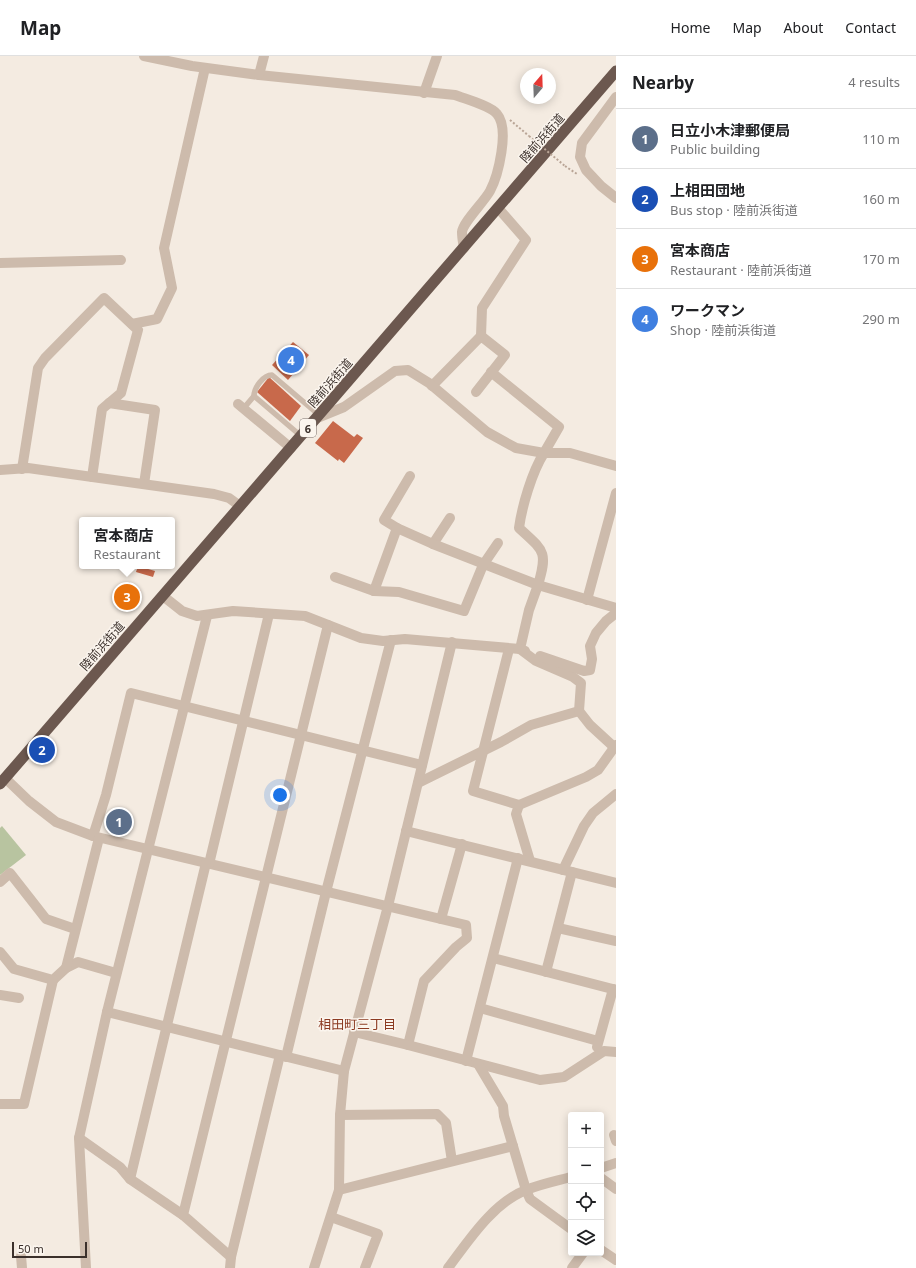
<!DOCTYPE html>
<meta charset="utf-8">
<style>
:root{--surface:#fff;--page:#f2f2f2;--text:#202124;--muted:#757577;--line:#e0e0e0;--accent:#db2777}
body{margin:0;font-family:"Noto Sans","Noto Sans JP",sans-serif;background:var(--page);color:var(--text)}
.controls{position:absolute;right:12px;bottom:12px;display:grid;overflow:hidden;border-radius:4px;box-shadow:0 2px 10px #0003}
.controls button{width:36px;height:36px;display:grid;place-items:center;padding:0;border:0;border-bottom:1px solid var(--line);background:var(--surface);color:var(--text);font:20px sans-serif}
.compass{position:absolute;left:520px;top:12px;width:36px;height:36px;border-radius:50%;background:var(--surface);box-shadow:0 2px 10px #0003;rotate:19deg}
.scale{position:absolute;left:12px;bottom:10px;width:75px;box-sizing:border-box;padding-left:4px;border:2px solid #3b302b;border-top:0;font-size:11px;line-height:14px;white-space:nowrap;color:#3b302b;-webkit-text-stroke:3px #fbf5ee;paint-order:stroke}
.you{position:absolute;left:280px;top:739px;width:14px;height:14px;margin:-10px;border:3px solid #fff;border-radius:50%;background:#1a73e8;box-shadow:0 0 0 6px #1a73e833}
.badge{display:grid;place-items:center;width:26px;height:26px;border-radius:50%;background:var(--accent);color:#fff;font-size:13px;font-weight:700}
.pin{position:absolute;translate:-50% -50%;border:2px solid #fff;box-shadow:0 1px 4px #0006}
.popup{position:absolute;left:79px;top:461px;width:96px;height:52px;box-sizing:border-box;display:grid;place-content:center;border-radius:4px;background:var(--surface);filter:drop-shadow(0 1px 3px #0005);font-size:13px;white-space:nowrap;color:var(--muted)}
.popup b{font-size:15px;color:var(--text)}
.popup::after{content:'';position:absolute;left:50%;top:100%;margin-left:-8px;border:8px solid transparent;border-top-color:var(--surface)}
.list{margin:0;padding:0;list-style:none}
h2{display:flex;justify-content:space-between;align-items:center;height:52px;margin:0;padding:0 16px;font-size:17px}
h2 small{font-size:13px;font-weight:400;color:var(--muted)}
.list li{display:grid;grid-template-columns:26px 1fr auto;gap:12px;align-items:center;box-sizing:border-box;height:60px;padding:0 16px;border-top:1px solid var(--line)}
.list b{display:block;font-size:15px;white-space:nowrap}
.list p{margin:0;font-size:13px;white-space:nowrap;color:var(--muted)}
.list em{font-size:13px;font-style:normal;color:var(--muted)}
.icon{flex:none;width:22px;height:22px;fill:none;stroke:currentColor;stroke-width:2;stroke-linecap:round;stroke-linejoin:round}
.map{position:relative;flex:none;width:616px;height:1212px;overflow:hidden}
header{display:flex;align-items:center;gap:24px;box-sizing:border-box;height:56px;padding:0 20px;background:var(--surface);border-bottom:1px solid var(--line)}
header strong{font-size:19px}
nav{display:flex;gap:22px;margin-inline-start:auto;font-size:14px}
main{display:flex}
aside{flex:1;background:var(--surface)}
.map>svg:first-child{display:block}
.green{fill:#b8c4a0}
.building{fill:#c8694b}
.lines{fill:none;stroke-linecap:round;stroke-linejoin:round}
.path{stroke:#b9a596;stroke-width:2;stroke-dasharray:2 2;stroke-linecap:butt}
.service{stroke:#cdbbac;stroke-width:5.5}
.minor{stroke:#cdbbac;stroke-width:10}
.tertiary{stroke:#cdbbac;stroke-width:10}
.trunk{stroke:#6c584f;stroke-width:11}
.path-bridge{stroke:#b9a596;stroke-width:2;stroke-dasharray:2 2;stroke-linecap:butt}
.labels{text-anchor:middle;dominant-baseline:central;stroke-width:3;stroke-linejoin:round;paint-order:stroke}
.shield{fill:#fbf5ee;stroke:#756b66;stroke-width:1}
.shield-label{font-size:11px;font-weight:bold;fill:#3b302b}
.street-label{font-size:12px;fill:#3b302b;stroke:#fbf5ee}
.neighbourhood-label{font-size:13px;fill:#8c3b22;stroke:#fbf5ee}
</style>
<header>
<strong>Map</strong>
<nav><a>Home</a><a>Map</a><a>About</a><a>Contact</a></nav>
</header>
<main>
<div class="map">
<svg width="616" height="1212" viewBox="0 0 616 1212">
<rect width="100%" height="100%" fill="#f4ebe1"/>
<path class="green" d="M2,770L26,799L0,819V772Z"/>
<g class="building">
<path d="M293,286L309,299L288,324L272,309Z"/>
<path d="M269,321L301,350L290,365L257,336Z"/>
<path d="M333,365L354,381L357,378L363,382L344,407L339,403L338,405L315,387Z"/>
<path d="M138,510L155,515L153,521L136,516Z"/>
<path d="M129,526L141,535L125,554L114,546Z"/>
<path d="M116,758L126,762L122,775L113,772L114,768L112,767Z"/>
</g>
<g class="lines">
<g class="path">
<path d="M510,64L529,80"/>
<path d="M565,110L577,118"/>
</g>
<g class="service">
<path d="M243,353L254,340"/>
<path d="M301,380L254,340C254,332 263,319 272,319L319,359"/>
</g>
<g class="minor">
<path d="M144,0L192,10L259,19L455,39C465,43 491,50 497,58C510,73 498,120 490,135C484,146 463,166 462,176C462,181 463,187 464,192"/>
<path d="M259,19L264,0"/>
<path d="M424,37L437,0"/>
<path d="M616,41L582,87L580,101L586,114L601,130L616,142"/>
<path d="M0,207L121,204"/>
<path d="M132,268L157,263L172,232L164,192L205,12"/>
<path d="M481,280L482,252L526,184L498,152"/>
<path d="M432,330L481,280L505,299L476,336"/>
<path d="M109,347L155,354L144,428"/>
<path d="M238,348L291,392"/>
<path d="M317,362L344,351L395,315L408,314L429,327L487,376L516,392L544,397L559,371L491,316"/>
<path d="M616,410L570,397H544C532,416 522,450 519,472C544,495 548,495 538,529L616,552"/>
<path d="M22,413L38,312L45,302L104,242L138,274L121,337L102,353L92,421"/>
<path d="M0,414L28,412L214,438L229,442L240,450"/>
<path d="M397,472L384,464L410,420"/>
<path d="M433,488L450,462"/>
<path d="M335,521L374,535L397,472L433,488L538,529L529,554L520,593L525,595"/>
<path d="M374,535L399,536L464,555L483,509L498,487"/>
<path d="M163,540L182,555L197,560L233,555L305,560L361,582L383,585L405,583L520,593L536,605L573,621L581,627L579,655L531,669L501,686L418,727"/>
<path d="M587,544L616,437"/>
<path d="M509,593L473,735L519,749L516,758L530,805"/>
<path d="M540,600L584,615L590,614L592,603L590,590L596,577L606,565L616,557"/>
<path d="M579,655L590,669L614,691"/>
<path d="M5,722L29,745L56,766L93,780L466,869L467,882L456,891L424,925L408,989"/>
<path d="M519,749L586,721L598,714L616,689"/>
<path d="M406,775L616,827"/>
<path d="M93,780L106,739L131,637L422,709"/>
<path d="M209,808L269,558"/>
<path d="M563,814L584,770L593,757L616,738"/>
<path d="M0,826L10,817L46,863L75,873"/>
<path d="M441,863L462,788"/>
<path d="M558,872L616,885"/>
<path d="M0,896L14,913L53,924L66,912L78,906L116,917"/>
<path d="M493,902L616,934"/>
<path d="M66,912L99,782"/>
<path d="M546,916L572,816"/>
<path d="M0,939L19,942"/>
<path d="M480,952L598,985"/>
<path d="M107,956L344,1015"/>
<path d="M354,976L408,989L540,1024L564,1021L604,995L616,996"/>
<path d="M597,991L613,933"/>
<path d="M280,999L231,1201L183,1159L328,569"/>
<path d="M286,1001L326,836L391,584"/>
<path d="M466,1005L518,802"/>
<path d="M478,1008L503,1050L504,1060L526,1134L530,1143L571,1173"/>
<path d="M0,1048H24L53,924"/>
<path d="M340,1059L437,1058L446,1067L452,1105"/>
<path d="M614,1079L616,1085"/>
<path d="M79,1082L120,1111L130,1123L183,1159"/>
<path d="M601,1122L616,1133"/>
<path d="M130,1123L206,807"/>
<path d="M339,1134L513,1090"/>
<path d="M331,1161L378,1178L365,1212"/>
<path d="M601,1194L616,1204"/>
<path d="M21,1200L22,1212"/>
<path d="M86,1212L79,1082L107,956L207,560"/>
<path d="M230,1212L231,1201"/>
<path d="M314,1212L339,1134L340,1059L344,1015L388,850L452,586"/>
<path d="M572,1212L583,1197"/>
</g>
<g class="tertiary">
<path d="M601,1112L616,1107"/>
<path d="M448,1212C469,1184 493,1147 526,1134C541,1128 556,1125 571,1121"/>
</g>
<path class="trunk" d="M0,728L616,15"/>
<path class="path-bridge" d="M529,80L565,110"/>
</g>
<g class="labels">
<rect class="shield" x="300" y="363" width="16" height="18" rx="3"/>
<g class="shield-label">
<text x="308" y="372">6</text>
</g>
<g class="street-label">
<text transform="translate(542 82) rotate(-49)">陸前浜街道</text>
<text transform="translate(330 327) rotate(-49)">陸前浜街道</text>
<text transform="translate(102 590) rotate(-49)">陸前浜街道</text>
</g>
<g class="neighbourhood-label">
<text x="357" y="968">相田町三丁目</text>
</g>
</g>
</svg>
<div class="controls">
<button>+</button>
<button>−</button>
<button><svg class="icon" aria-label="locate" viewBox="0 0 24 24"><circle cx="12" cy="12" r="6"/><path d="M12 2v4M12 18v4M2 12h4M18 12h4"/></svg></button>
<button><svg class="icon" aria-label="layers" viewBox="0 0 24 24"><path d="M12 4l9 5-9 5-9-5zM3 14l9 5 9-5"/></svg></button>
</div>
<svg class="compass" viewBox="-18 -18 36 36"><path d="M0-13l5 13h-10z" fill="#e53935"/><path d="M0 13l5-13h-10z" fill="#757577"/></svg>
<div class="scale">50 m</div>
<div class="you"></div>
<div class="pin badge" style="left:119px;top:766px;background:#5c6f8a">1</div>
<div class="pin badge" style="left:42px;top:694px;background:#1a4fb4">2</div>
<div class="pin badge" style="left:127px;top:541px;background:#e8710a">3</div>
<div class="popup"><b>宮本商店</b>Restaurant</div>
<div class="pin badge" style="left:291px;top:304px;background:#3f7fe0">4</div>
</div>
<aside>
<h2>Nearby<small>4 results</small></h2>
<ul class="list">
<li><span class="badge" style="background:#5c6f8a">1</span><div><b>日立小木津郵便局</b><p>Public building</p></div><em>110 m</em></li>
<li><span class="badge" style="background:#1a4fb4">2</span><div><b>上相田団地</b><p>Bus stop · 陸前浜街道</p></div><em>160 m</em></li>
<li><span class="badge" style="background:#e8710a">3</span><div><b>宮本商店</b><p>Restaurant · 陸前浜街道</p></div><em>170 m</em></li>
<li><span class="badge" style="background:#3f7fe0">4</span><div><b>ワークマン</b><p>Shop · 陸前浜街道</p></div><em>290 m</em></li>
</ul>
</aside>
</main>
